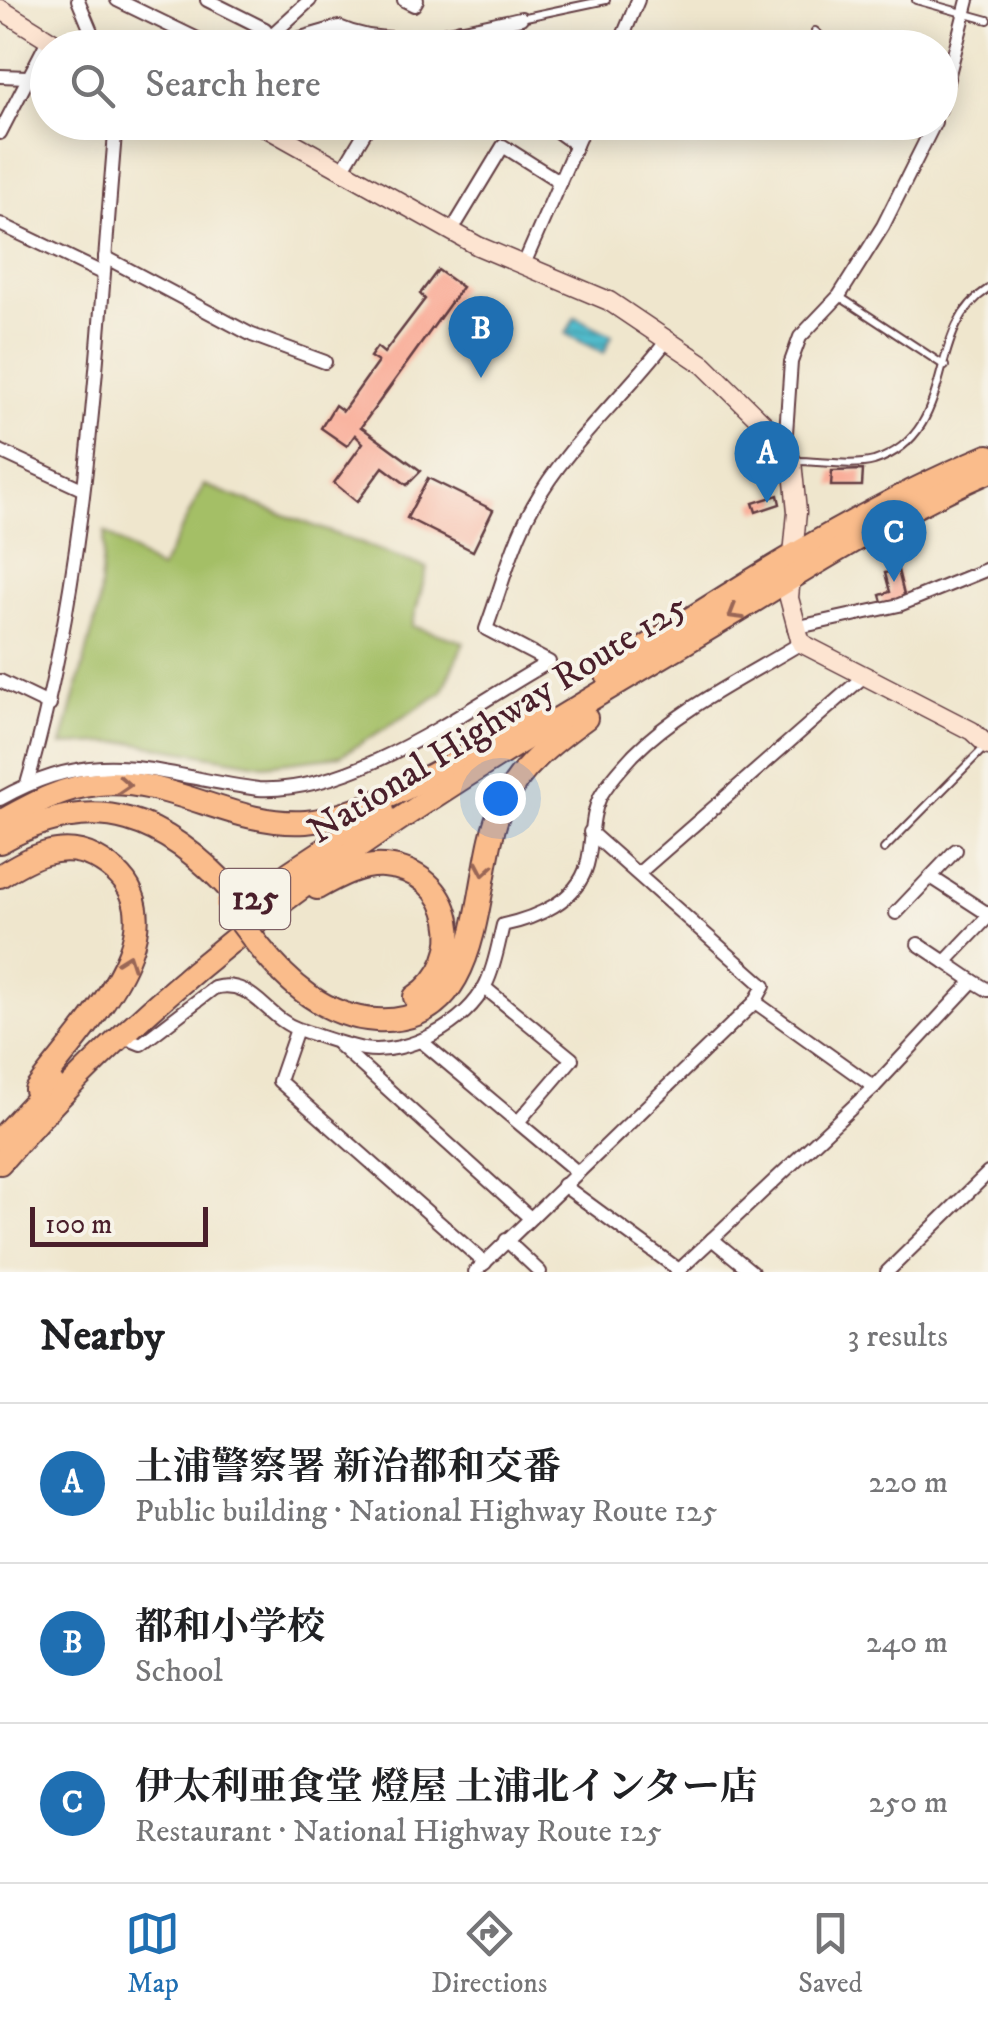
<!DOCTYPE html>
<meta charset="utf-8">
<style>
:root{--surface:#fff;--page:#f6f6f6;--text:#202124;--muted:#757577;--line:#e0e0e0;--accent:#1f6fb2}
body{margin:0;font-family:"IM FELL DW Pica","Noto Serif JP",serif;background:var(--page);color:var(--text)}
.scale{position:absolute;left:30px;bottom:25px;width:178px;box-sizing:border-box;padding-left:10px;border:5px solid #4a1f2b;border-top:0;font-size:28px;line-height:35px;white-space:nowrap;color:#4a1f2b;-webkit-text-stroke:8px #f7f3e8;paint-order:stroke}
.you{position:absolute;left:500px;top:798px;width:35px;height:35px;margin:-25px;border:8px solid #fff;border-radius:50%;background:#1a73e8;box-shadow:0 0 0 15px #1a73e833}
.badge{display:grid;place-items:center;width:65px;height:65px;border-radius:50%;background:var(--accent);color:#fff;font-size:32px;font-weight:700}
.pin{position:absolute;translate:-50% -82px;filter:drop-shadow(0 2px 5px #0008)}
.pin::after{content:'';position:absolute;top:52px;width:35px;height:30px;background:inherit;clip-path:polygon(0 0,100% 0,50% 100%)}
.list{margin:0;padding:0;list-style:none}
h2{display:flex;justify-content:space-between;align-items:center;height:130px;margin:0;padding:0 40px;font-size:42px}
h2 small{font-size:32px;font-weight:400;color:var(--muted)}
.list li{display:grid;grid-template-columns:65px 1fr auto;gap:30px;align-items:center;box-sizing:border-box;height:160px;padding:0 40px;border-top:2px solid var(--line)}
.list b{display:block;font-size:38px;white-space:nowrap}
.list p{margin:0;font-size:32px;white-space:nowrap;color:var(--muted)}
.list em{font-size:32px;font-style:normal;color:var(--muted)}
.icon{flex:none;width:55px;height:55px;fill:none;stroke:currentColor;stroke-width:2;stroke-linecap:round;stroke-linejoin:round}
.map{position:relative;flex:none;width:988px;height:1272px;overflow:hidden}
.search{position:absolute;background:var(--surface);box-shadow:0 5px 25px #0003;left:30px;right:30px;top:30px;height:110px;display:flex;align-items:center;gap:25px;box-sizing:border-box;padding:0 35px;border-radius:55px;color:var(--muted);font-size:38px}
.sheet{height:610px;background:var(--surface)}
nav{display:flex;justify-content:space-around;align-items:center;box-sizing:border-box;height:140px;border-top:2px solid var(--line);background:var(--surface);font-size:28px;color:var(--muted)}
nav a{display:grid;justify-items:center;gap:5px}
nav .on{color:var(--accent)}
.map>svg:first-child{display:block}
.green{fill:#a4bf66;stroke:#776f48;stroke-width:2.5}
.water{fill:url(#water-rules);stroke:#4e6e7c;stroke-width:2.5}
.building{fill:#f9ae9a}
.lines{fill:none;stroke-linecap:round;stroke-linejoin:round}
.lane-casing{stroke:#633d43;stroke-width:10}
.street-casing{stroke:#633d43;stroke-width:16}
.secondary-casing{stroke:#633d43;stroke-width:21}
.highway-casing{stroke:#633d43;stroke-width:26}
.lane{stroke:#fff;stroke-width:6}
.street{stroke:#fff;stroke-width:12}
.secondary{stroke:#fde4d1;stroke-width:18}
.highway{stroke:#fabc8b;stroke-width:22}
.highway-bridge-casing{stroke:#633d43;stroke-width:26;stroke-linecap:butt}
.highway-bridge{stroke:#fabc8b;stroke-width:22}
.oneway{stroke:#996656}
.labels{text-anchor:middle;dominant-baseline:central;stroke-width:8;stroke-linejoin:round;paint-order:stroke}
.shield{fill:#f7f3e8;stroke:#7e5f64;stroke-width:2.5}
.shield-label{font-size:35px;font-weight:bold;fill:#4a1f2b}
.street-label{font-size:38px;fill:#4a1f2b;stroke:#f7f3e8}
</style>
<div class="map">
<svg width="988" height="1272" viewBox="0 0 988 1272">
<defs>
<pattern id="water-rules" width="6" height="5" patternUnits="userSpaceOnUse" patternTransform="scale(2.5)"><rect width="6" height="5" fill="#51bccc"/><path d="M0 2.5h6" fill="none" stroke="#4598a6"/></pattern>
</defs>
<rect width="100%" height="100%" fill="#f7f3e8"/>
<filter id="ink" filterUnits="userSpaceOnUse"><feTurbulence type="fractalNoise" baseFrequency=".01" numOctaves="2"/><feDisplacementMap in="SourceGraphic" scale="20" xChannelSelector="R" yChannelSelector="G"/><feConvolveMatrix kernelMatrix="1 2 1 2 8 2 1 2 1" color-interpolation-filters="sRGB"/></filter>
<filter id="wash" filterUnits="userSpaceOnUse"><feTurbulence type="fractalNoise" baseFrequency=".0048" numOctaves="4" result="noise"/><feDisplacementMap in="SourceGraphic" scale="40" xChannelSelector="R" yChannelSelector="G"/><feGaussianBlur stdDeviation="2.25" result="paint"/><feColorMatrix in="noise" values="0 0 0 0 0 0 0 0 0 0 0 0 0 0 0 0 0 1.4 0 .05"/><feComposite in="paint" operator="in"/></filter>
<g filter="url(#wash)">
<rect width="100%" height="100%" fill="#efe6cd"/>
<path class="green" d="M204,485L427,568L412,626L464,642L442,693L340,756L264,765L130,742L62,745L98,610L105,532L160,570Z"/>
<path class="water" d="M575,317L612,335L604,353L566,334Z"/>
<g id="blocks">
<g class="building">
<path d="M438,270L462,287L361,427L421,471L407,485L383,467L357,502L334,483L363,443L355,435L347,446L321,428L335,405L343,411L378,362L370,357L377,347L384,353L425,299L420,294Z"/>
<path d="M863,470L862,486H831L832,471Z"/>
<path d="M428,478L493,510L473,551L407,518Z"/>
<path d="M778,495L780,504L756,512L753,503Z"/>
<path d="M898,570L905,599L883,605L880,595L890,592L885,573Z"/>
</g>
</g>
</g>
<g filter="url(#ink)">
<use href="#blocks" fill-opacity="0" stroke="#633d43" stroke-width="2.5"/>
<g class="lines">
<defs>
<g id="lane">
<path d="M916,0L988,20"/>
<path d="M521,18L606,0"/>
<path d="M815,31L834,48"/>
<path d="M920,122L930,132"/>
<path d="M840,297L945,366"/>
<path d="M797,461C819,461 853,467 874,461C961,432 922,331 988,289"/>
<path d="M884,849L986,746"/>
</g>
<g id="street">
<path d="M78,0L98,48"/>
<path d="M117,0L216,48"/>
<path d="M207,0L265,29L269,38"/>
<path d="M404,0L414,5L417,0"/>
<path d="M460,30L469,48"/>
<path d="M264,42L310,0"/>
<path d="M266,48L339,27C394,52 464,29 521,18"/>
<path d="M618,48L638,0"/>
<path d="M0,76L28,77"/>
<path d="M940,109L968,0"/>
<path d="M544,122L576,145"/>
<path d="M0,133L48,40"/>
<path d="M341,172L371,122"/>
<path d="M0,224L102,273"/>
<path d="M451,232L503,146L560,182"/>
<path d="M105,257L252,335L325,362"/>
<path d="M524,264L586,122"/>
<path d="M785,447L791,362L800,337L839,296L883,226L935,122"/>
<path d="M0,451L82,489"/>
<path d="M794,628L899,605L988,569"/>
<path d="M0,681L50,705"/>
<path d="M27,784C89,571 97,342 116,122"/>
<path d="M0,799C100,742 155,775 258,789C354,794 466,709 549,662L486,629C501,589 512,543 533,506C567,444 625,396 668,339"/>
<path d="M639,873L862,678"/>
<path d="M931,877L988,914"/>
<path d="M896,913L956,850"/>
<path d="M918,944L945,962"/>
<path d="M973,981L945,962L988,917"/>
<path d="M485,988L572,1059L518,1122"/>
<path d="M755,1002L874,1087"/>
<path d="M297,1029L279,1081L485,1263"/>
<path d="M121,1036L141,1044L214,988C252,977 266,1018 298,1029C319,1036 343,1045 364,1049C407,1056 467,1024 486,984C495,966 498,945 503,925C536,918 577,901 587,865C593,843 590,818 600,797C608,782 623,766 634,754C680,708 745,677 801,643"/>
<path d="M421,1041L576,1171"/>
<path d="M338,1044L529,1217"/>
<path d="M563,1185L679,1270"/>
<path d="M712,1239L752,1272"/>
<path d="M506,1240L540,1272"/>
<path d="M475,1272L755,1002L764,986L590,832"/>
<path d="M677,1272L874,1087L973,981L988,990"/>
<path d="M887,1272L988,1173"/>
</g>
<g id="secondary">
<path d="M0,9L63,48"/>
<path d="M256,122L478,246L609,301L704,365L769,429L792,461L797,512L789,598L801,643L972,731L988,746"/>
</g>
<g id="highway">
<path d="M606,673C729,593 853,513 988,456"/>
<path d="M0,822C31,805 62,787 98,784C171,777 233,827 306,822C375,816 471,751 533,718"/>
<path d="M0,842C97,787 166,818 236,896"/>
<path d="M289,873L383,811"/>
<path d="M0,876C28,858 61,840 94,857C202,914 76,1034 36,1090"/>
<path d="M317,888C337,877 360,864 384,866C456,871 472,960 415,997"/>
<path d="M258,945C288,983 325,1017 376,1020C492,1026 470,875 502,805C520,767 553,742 586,718"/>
<path d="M0,1139L52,1083"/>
<path d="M0,1163C192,938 427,796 678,647C780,587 879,519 988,472"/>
</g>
</defs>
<use href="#lane" class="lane-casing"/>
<use href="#street" class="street-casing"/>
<use href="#secondary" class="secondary-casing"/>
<use href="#highway" class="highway-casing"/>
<use href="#lane" class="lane"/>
<use href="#street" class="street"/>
<use href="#secondary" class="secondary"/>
<use href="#highway" class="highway"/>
<defs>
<path id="highway-bridge" d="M227,904L258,945"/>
</defs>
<use href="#highway-bridge" class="highway-bridge-casing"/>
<use href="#highway-bridge" class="highway-bridge"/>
</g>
<defs><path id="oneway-chevron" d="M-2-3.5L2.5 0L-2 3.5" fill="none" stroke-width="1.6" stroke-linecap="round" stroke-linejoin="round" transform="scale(2.5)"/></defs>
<g class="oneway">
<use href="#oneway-chevron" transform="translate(735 613) rotate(149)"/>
<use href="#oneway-chevron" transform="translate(124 785) rotate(4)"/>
<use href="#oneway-chevron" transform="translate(484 869) rotate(100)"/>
<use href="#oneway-chevron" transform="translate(127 961) rotate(-70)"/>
</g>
</g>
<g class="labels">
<rect class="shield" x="220" y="869" width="70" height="60" rx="8"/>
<g class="shield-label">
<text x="255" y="899">125</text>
</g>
<g class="street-label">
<text transform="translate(498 719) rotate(-32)">National Highway Route 125</text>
</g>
</g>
</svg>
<div class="scale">100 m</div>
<div class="you"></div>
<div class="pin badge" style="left:767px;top:503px">A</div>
<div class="pin badge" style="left:481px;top:378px">B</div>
<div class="pin badge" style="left:894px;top:582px">C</div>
<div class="search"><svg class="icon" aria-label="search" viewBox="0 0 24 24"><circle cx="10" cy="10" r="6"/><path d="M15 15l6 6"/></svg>Search here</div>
</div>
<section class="sheet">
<h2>Nearby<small>3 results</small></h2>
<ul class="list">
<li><span class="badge">A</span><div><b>土浦警察署 新治都和交番</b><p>Public building · National Highway Route 125</p></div><em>220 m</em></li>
<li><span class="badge">B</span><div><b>都和小学校</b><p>School</p></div><em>240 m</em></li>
<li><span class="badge">C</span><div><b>伊太利亜食堂 燈屋 土浦北インター店</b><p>Restaurant · National Highway Route 125</p></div><em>250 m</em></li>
</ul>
</section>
<nav>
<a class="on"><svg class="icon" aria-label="map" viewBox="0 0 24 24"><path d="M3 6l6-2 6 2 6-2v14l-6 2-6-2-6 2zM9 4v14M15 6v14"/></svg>Map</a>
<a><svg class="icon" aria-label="directions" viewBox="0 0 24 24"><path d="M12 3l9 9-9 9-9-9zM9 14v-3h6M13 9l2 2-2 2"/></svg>Directions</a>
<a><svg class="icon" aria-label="saved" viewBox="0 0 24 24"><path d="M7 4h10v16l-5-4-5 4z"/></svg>Saved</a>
</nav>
